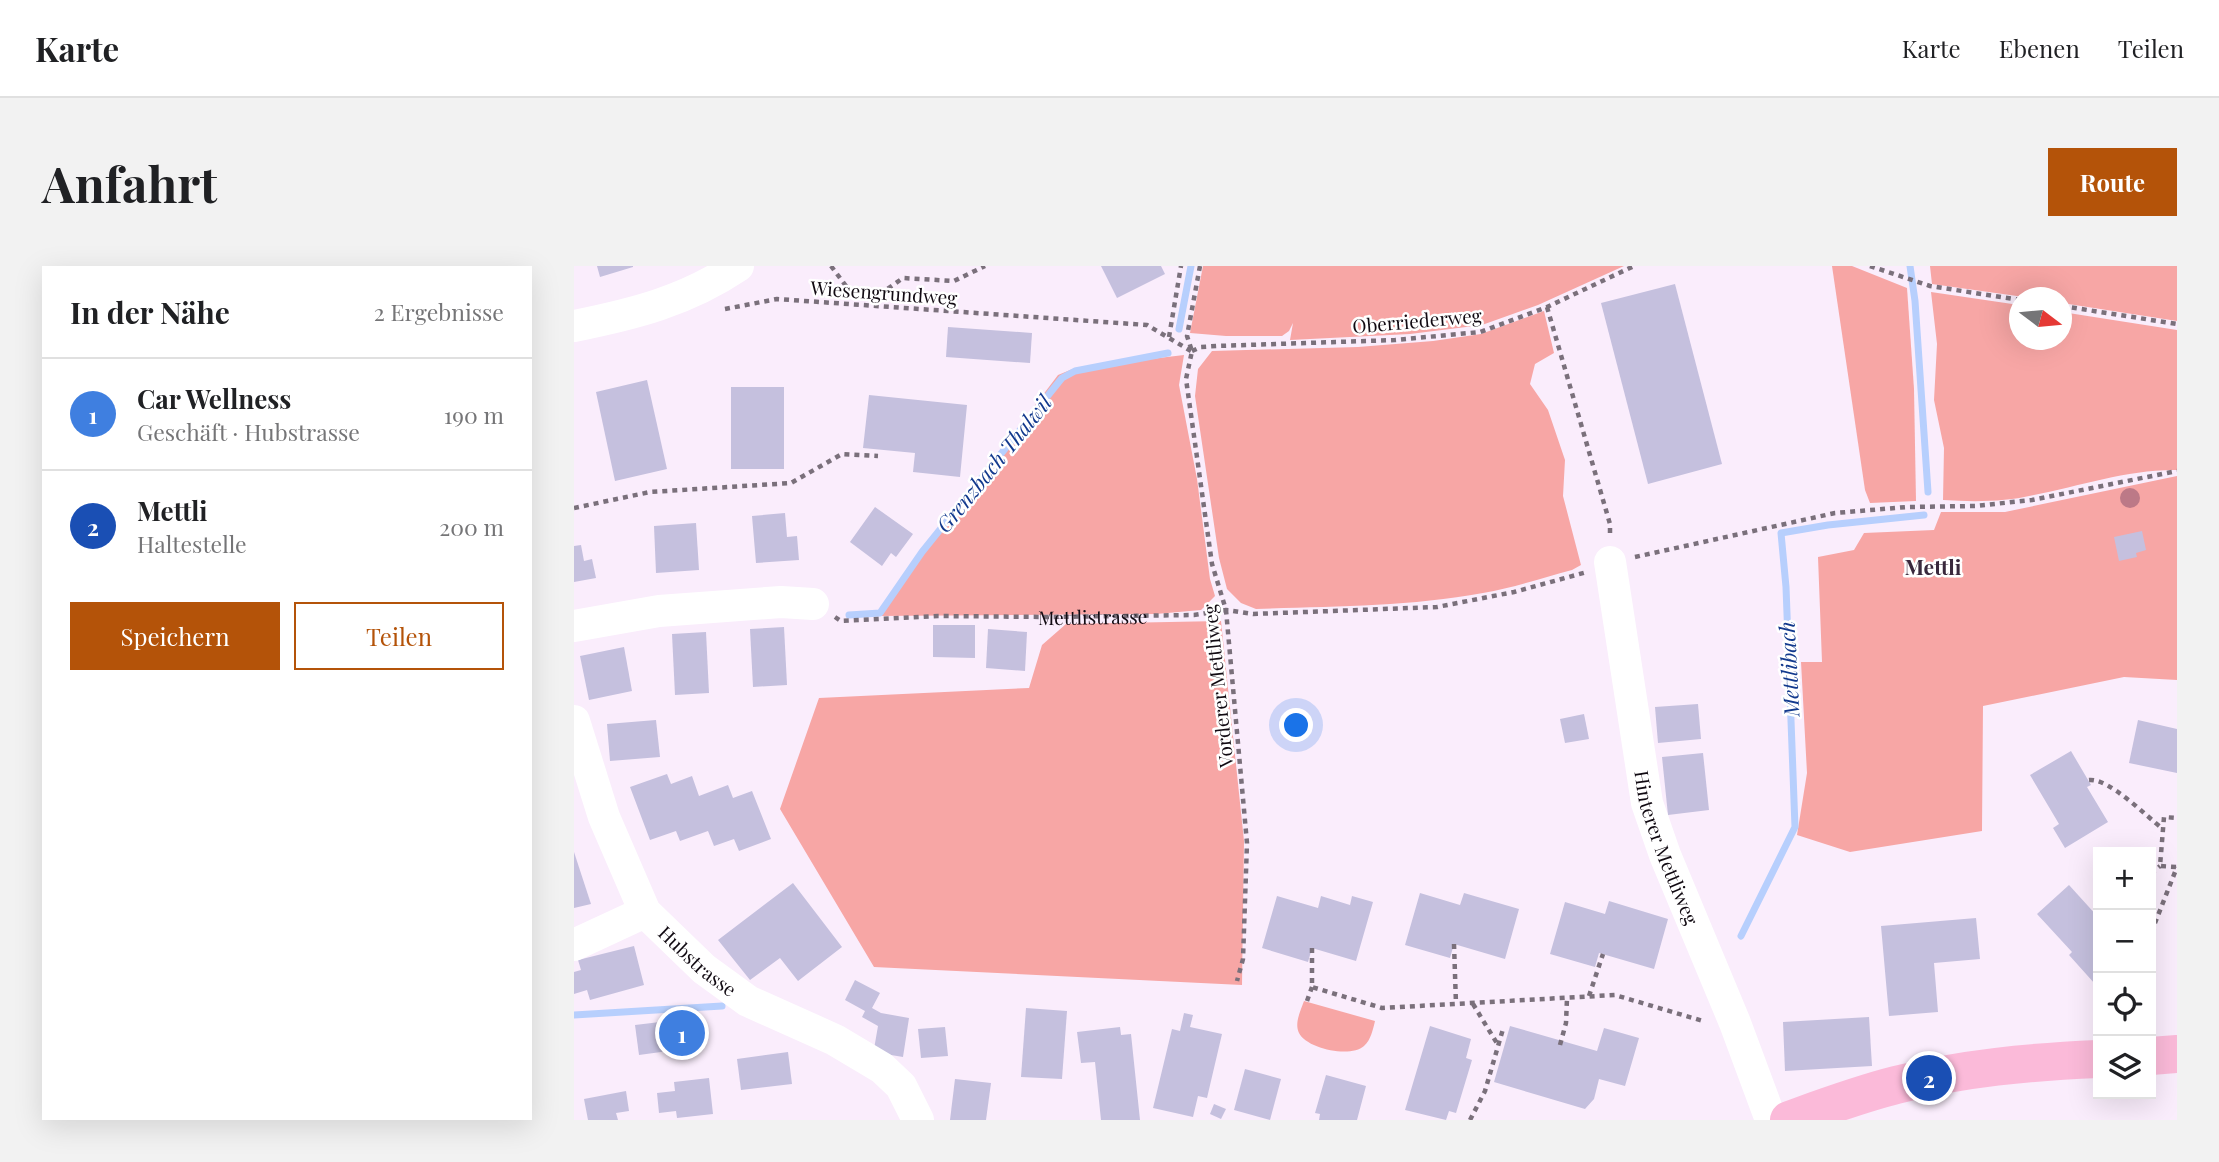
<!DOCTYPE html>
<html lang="de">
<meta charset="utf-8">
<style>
:root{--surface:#fff;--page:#f2f2f2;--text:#202124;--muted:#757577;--line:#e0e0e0;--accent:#b45309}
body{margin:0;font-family:"Playfair Display",serif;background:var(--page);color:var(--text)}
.controls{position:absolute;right:21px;bottom:21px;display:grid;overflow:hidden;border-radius:0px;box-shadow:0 7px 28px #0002}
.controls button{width:63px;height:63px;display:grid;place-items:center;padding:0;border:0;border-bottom:2px solid var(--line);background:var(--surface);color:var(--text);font:35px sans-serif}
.compass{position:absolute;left:1435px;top:21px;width:63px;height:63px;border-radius:50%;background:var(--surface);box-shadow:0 7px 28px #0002;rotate:106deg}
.you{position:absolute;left:723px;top:460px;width:24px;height:24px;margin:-18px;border:5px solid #fff;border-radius:50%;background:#1a73e8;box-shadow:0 0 0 10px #1a73e833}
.badge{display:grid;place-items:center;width:46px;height:46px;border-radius:50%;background:var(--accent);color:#fff;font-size:23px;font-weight:700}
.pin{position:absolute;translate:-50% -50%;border:4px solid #fff;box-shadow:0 2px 7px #0006}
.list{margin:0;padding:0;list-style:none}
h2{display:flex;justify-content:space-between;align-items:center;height:91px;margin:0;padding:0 28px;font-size:30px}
h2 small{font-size:23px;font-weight:400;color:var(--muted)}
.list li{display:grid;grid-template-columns:46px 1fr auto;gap:21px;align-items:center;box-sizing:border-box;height:112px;padding:0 28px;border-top:2px solid var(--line)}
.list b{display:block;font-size:26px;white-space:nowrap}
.list p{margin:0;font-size:23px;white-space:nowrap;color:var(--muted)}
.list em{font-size:23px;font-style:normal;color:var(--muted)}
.actions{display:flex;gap:14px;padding:21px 28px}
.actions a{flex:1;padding:16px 0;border:2px solid var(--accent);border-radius:0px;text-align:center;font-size:24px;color:var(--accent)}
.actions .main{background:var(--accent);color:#fff}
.icon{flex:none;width:38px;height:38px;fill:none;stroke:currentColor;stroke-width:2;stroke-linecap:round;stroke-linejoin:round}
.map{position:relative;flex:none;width:1603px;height:854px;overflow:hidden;border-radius:0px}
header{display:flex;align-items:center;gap:42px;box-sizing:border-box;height:98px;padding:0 35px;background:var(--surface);border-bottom:2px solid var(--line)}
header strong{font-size:33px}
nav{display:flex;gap:38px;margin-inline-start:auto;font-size:24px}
.intro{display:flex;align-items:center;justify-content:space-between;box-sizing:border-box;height:168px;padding:0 42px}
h1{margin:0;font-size:49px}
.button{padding:18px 32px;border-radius:0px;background:var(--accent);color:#fff;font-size:24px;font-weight:700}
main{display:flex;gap:42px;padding:0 42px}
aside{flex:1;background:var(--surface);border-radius:0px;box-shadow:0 7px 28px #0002}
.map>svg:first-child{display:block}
.green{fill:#f7a6a5}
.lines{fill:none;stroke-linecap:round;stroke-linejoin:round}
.stream{stroke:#b7cffd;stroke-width:7}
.building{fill:#c5c0de}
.path{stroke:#7a707b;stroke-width:4.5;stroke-dasharray:5 5;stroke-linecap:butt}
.minor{stroke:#fff;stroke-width:32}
.major{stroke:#fbbad9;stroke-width:38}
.tree{fill:#bc7987}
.labels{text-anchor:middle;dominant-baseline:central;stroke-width:5;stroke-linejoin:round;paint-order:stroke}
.street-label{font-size:19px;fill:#110a12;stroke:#fff}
.water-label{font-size:21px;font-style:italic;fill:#12398d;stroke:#fff}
.neighbourhood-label{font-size:21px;font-weight:bold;fill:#39283c;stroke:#fff}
</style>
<header>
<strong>Karte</strong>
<nav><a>Karte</a><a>Ebenen</a><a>Teilen</a></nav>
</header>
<div class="intro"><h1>Anfahrt</h1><a class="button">Route</a></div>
<main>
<aside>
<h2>In der Nähe<small>2 Ergebnisse</small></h2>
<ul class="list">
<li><span class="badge" style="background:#3f7fe0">1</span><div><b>Car Wellness</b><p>Geschäft · Hubstrasse</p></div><em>190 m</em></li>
<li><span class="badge" style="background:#1a4fb4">2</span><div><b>Mettli</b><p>Haltestelle</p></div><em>200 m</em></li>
</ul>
<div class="actions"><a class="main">Speichern</a><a>Teilen</a></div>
</aside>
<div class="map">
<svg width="1603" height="854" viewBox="0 0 1603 854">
<rect width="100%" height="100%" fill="#faedfc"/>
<g class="green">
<path d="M629,0H1050L964,39L908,59L836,68L716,74L719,57L715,65L708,70H652L616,67Z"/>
<path d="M1258,0H1278L1333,22L1340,123L1342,235L1296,237L1291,224Z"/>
<path d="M1356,0H1603V55L1488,37V32L1450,31L1358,18Z"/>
<path d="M1357,26L1445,39L1446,74H1488V46L1603,64V204C1556,203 1506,220 1460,229C1430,236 1400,236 1369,234L1370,182L1360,134L1363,78Z"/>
<path d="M970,45L980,87L961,98L956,118L974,144L991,194L989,230L1007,299L998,304C968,312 939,322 909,327C834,341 758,340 682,343L667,337L653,323L645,292L621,130L624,103L638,85L784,81L859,75L907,68Z"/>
<path d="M610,89L605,119L623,213L636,313L641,330L627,344L582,348L302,350L484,109L501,102Z"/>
<path d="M1603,210V414L1550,411L1409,440L1408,565L1276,586L1223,569L1233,507L1227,396H1248L1244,291L1280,284L1290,267L1360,264L1367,246H1431Z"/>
<path d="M647,355L670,575L668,719L300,701L206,543L245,432L455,422L468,379L492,358Z"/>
<path d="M730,735L801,755C799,763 797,774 790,780C777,792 733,783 725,767C720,757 727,744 730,735Z"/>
</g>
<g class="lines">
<g class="stream">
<path d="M1336,0L1341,35L1354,226"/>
<path d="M605,63L617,0"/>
<path d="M275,349L306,347L348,286L488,112L501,105L594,87"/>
<path d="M1167,670L1221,561L1212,321L1207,267L1254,259L1350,249"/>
<path d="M0,749L148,740"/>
</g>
</g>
<g class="building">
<path d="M23,0H59V1L26,11Z"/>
<path d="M527,0H587L591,8L543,32Z"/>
<path d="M1101,18L1148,198L1074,218L1027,37Z"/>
<path d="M374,61L458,67L456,97L372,91Z"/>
<path d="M73,114L93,203L41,215L22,126Z"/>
<rect x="157" y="121" width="53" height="82"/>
<path d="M295,129L393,139L386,211L339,206L341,187L289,182Z"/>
<path d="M301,241L339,268L322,291L317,287L308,300L276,276Z"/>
<path d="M211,247L213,271L223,270L225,294L182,297L178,250Z"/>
<path d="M122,257L125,304L82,307L80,260Z"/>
<path d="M1568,265L1572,284L1562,287L1563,291L1545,295L1540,271Z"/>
<path d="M7,279L10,295L18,293L22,312L0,316V280Z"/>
<path d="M359,359H401V392L359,391Z"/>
<path d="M210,361L213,419L179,421L176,363Z"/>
<path d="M414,363L453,366L451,405L412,402Z"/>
<path d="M132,366L135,427L101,429L98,368Z"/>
<path d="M50,381L58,425L15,434L6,390Z"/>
<path d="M1124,438L1127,473L1084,477L1081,441Z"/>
<path d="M1010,448L1015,473L991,477L986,453Z"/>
<path d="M82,454L86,491L36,495L33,458Z"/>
<path d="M1564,454L1603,463V507L1555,497Z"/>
<path d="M1497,485L1517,519L1513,521L1534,556L1491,582L1479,562L1485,558L1456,509Z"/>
<path d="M1129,487L1135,544L1094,549L1088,491Z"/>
<path d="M93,508L97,518L118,510L125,530L154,519L159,532L178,525L197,573L165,585L160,573L140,580L134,565L106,575L102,565L76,574L56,521Z"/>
<path d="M0,586L17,638L0,642Z"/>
<path d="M219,617L268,681L224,715L206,692L176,714L144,674Z"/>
<path d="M1495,619L1524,651V716L1521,718L1495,689L1498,686L1463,648Z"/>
<path d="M846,627L886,639L890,627L945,643L931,693L880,678L876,692L831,679Z"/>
<path d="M703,630L744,642L747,630L776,639L778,630L799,636L782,695L738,682L734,696L688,682Z"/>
<path d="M1035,635L1094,653L1080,703L1025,687L1021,701L976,688L991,636L1031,648Z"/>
<path d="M1402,652L1406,693L1360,697L1364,746L1315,750L1307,660Z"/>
<path d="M60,680L70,719L16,734L13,724L0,728V706L7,704L4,694Z"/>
<path d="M281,714L306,727L298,742L307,747L335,752L329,791L311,788L300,783L304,760L288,751L291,745L271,734Z"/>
<path d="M452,742L493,745L488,813L447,811Z"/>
<path d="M610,747L619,749L616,761L648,768L633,832L624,830L619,851L579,842L598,763L606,765Z"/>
<path d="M128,751L131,780L65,789L61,759Z"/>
<path d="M1295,751L1298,800L1211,805L1209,756Z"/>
<path d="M856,760L897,773L892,792L898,794L882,847L875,845L872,854L831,844Z"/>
<path d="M936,760L1023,785L1030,762L1065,772L1051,820L1025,813L1020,833L1011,843L920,816Z"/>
<path d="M371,761L374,790L347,792L344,763Z"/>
<path d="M546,761L547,769L557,768L566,854H527L521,796L507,797L503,766Z"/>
<path d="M214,786L218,818L167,824L163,793Z"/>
<path d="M671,803L707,813L696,854L660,844Z"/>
<path d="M752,809L792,820L783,854H745L746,848L741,847Z"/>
<path d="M135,812L139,848L103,852L102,845L85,847L83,827L101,825L100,816Z"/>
<path d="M381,813L417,817L412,854H376Z"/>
<path d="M52,825L55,845L42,847L44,854H14L10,833Z"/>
<path d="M640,838L652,843L647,853L636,848Z"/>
</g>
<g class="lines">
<g class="path">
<path d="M257,0L275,24L309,26L329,12L380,15L411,0"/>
<path d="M626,0L613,70L618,85L612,113L638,298L652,344L673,577L669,693L663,715"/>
<path d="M1296,0L1356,20L1446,34"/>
<path d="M1488,40L1603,58"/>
<path d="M973,41L1036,258V269"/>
<path d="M151,43L203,33L573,59L617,85"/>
<path d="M595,71L607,0"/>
<path d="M618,85L627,81L643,80L821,74L906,66L973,41L1060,0"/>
<path d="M0,242L76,226L217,217L268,188L304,190"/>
<path d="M1061,291L1261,247L1333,241L1401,240L1458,234L1603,205"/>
<path id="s1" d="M261,351L267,355L364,350L474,351L620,349L652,344L679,348L863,341L940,326L1013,306"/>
<path d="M1515,514C1535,512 1572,550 1589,563"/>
<path d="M1602,601L1586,600L1590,551L1603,552"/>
<path d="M1577,608L1586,600"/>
<path d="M1577,677L1581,657L1603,601"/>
<path d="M880,678L882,738"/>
<path d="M738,682V721L808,742L1041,729L1129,755"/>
<path d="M1015,730L1029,688"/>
<path d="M733,735L738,721"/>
<path d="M899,738L924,779"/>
<path d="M986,779L992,757L993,732"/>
<path d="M896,854L911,825L929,763"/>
</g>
<g class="minor">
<path d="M0,60C60,48 112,35 164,0"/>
<path id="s2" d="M1036,296L1073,537L1091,589L1161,757L1197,854"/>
<path d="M0,360L85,345L207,336L239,338"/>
<path id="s3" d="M0,455L30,551L71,646L130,703L174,735L261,774L308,802L327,820L344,854"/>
<path d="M0,679L71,646"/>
</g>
<g class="major">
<path d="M1577,790L1603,788"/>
<path d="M1215,854C1251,841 1286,828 1322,819C1389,802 1456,796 1524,793"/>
</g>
</g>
<circle class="tree" cx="1556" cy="232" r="10"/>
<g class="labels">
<g class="street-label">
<text transform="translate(310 26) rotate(4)">Wiesengrundweg</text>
<text transform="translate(843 54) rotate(-5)">Oberriederweg</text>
<text stroke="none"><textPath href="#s1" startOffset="259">Mettlistrasse</textPath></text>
<text transform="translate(643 420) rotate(-96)">Vorderer Mettliweg</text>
<text stroke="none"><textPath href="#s2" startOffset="292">Hinterer Mettliweg</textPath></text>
<text stroke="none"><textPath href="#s3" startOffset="276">Hubstrasse</textPath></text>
</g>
<g class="water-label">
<text transform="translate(419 197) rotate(-51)">Grenzbach Thalwil</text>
<text transform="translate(1214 403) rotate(-93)">Mettlibach</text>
</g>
<g class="neighbourhood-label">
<text x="1359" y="300">Mettli</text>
</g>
</g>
</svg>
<div class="controls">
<button>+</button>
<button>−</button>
<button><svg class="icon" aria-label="locate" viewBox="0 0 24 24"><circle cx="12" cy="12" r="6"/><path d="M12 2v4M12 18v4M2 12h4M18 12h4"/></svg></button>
<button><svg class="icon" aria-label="layers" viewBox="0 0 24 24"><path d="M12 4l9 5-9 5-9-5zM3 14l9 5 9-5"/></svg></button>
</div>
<svg class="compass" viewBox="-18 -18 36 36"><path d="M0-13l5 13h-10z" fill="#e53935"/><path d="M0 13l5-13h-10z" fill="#757577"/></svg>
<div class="you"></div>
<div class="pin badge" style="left:108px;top:767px;background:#3f7fe0">1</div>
<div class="pin badge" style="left:1355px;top:812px;background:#1a4fb4">2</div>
</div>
</main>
